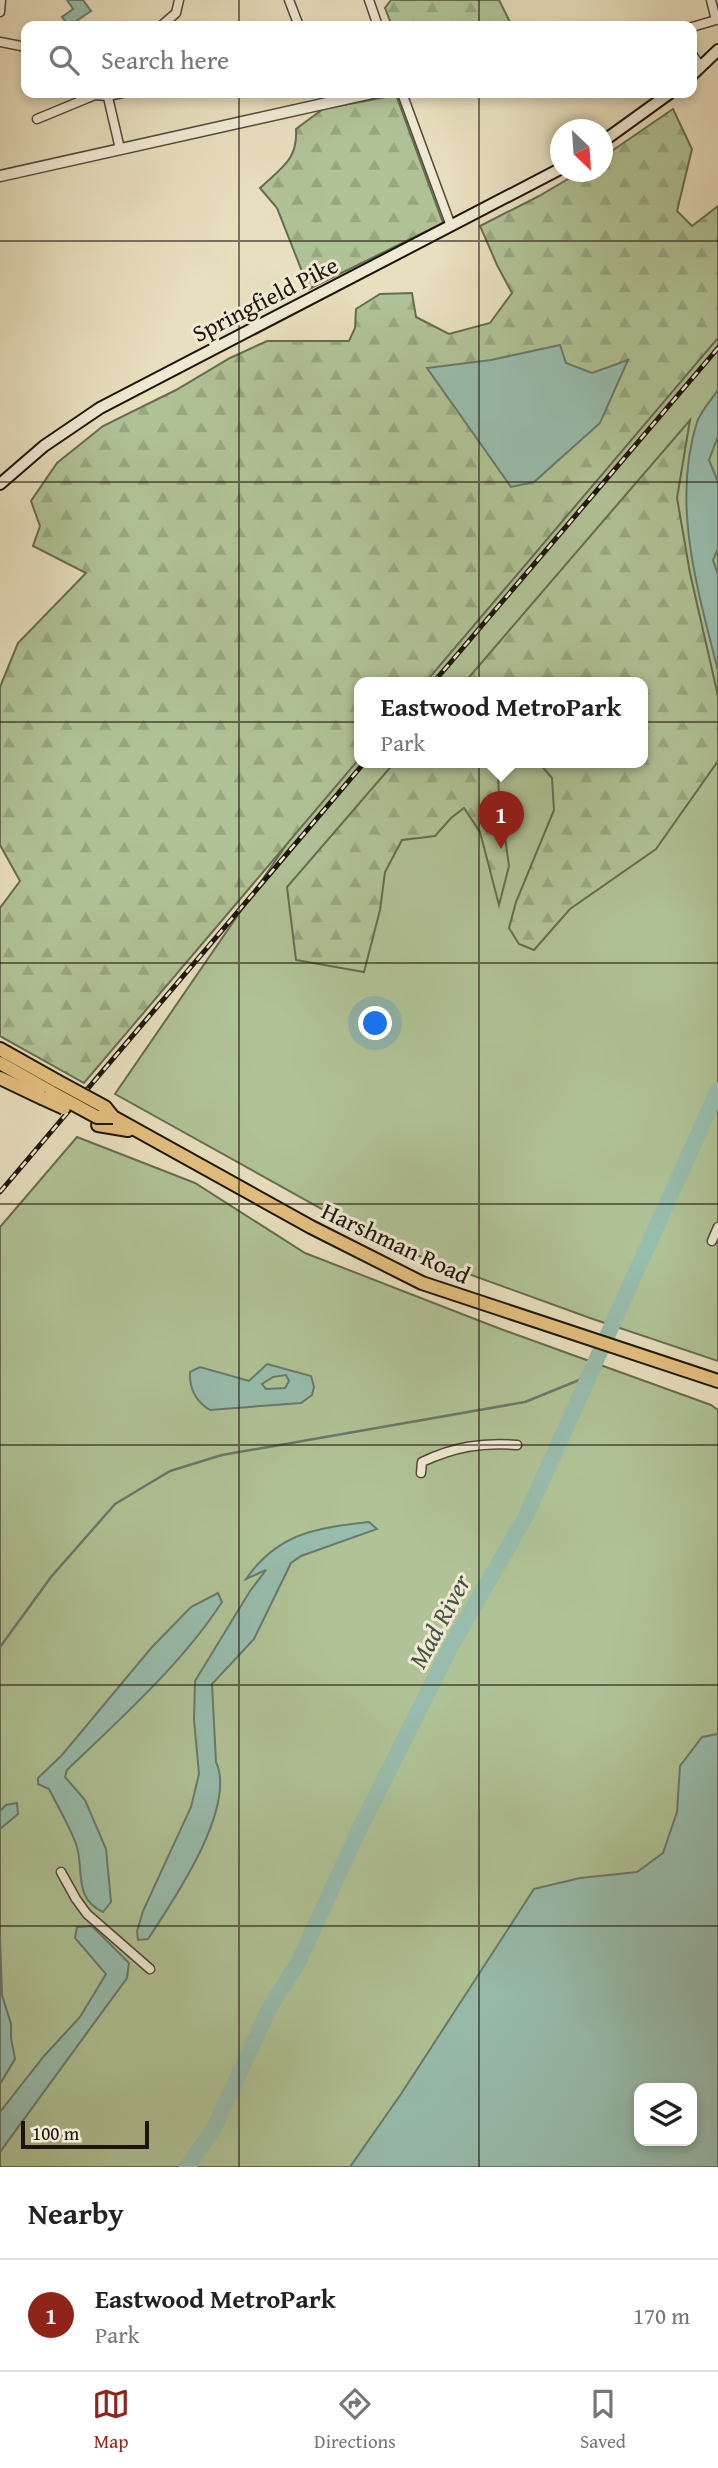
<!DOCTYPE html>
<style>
:root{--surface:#fff;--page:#f2f2f2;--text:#222;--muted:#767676;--line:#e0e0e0;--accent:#8f2418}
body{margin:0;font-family:"Gentium Book Plus",serif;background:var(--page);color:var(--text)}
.controls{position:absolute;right:21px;bottom:21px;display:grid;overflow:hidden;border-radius:14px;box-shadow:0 4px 10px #0003}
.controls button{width:63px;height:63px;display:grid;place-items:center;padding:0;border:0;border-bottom:2px solid var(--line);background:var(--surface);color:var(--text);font:35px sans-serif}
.compass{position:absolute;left:550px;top:119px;width:63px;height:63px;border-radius:50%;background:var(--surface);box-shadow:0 4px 10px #0003;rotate:155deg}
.scale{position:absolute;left:21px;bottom:18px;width:128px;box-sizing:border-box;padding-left:7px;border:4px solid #1d150b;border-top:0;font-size:19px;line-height:24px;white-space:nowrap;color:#1d150b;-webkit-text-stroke:5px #f0ead5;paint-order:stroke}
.you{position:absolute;left:376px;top:1024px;width:24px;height:24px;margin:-18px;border:5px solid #fff;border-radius:50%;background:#1a73e8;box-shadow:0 0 0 10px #1a73e833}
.badge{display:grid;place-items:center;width:46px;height:46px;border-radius:50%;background:var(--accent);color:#fff;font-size:23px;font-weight:700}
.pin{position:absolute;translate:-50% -58px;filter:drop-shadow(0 2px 4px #0008)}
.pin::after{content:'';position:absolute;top:37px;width:24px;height:21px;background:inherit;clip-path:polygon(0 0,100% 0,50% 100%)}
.popup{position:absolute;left:354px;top:677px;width:294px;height:91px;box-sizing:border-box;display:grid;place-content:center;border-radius:14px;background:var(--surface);filter:drop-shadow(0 2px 5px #0005);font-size:23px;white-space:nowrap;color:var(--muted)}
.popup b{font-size:26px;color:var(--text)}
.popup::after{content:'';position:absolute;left:50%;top:100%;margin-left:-14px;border:14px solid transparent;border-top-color:var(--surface)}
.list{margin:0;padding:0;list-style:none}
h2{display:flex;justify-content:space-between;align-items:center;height:91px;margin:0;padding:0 28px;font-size:30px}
h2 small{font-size:23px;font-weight:400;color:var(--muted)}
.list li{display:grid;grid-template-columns:46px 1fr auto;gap:21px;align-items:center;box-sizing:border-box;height:112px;padding:0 28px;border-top:2px solid var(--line)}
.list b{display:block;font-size:26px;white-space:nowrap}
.list p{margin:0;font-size:23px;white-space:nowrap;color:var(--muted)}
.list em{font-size:23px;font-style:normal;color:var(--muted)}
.icon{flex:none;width:38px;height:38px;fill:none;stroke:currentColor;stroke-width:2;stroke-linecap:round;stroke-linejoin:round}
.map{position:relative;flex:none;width:718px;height:2167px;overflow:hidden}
.search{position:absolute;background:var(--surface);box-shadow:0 4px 10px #0003;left:21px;right:21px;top:21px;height:77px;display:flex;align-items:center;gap:18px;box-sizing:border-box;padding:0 24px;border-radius:14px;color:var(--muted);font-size:26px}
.sheet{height:203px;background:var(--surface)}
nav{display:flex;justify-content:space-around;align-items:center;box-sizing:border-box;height:98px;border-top:2px solid var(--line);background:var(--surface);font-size:19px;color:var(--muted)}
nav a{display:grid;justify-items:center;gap:4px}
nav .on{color:var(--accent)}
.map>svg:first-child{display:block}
.green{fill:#b0c396;stroke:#666c50;stroke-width:2;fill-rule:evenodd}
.forest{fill:url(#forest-firs);stroke:#666c50;stroke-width:2}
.water{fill:#98bdad;stroke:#677a6c;stroke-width:2;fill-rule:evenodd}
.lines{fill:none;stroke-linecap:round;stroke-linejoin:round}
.stream{stroke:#677a6c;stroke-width:2.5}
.river{stroke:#98bdad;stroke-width:16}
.minor-casing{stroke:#504838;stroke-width:11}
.tertiary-casing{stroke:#504838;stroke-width:13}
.secondary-casing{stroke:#1d150b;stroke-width:14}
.primary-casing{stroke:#1d150b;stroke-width:16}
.minor{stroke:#f0ead5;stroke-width:8}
.tertiary{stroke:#f0ead5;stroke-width:10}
.secondary{stroke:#f0ead5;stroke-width:10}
.primary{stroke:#e4c07f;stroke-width:12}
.rail-casing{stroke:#1d150b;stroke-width:5}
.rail{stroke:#f0ead5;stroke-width:2.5;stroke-dasharray:8;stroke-linecap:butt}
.primary-bridge-casing{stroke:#1d150b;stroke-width:16;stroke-linecap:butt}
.primary-bridge{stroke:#e4c07f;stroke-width:12}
.grid{fill:none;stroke:#1d150b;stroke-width:2;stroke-opacity:0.55}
.labels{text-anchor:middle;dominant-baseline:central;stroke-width:6;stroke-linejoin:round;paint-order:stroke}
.street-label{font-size:24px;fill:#1d150b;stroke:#f0ead5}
.water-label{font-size:26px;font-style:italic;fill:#485044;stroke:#f0ead5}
</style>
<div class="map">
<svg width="718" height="2167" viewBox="0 0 718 2167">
<defs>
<pattern id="forest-firs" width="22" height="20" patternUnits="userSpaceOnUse" patternTransform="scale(1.75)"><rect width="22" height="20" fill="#b0c396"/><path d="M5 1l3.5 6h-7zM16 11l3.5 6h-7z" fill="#97a780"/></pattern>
</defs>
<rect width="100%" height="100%" fill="#e8dfbe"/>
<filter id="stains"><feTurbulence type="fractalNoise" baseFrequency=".00286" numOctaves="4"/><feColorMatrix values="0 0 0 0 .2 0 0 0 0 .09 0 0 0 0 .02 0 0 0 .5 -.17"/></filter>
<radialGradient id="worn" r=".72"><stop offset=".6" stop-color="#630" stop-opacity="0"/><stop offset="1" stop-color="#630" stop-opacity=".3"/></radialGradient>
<g class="green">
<path d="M718,305V1361L590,1318L383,1243L115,1094L359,739V763H643V683H398Z"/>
<path d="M77,1137L195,1183L305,1253L498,1328L711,1405L718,1410V2167H0V1227ZM639,2088H692V2141H639Z"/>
</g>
<g class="forest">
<path d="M391,0H499L512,26H392L385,8Z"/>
<path d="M396,95L443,223L309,289L277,208L260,188C281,168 298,160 296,129L323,109Z"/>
<path d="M673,109L692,149L677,211L692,226L718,206V338L425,683H359V759L84,1083L0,1036V908L20,881L0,845V687L18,643L86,573L33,546L40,526L31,501L57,463L103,426L176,390L230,358L267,341H349L355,328L356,309L380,294L412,293L416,317L449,334L490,323L512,293L497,265L480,226L539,196L580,172H602L603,157Z"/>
<path d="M690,420L677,498L690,573L718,696V761L656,849L570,909L534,950L519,944L509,928L516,902L554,810L552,778L539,763H643V683H464Z"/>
<path d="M394,763H497L499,794L509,866L499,905L480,832L464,808L451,818L435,836L402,840L385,872L380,910L364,972L296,960L287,887Z"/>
</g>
<g class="water">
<path d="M67,0H83L91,11L69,26L62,17L73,9Z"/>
<path d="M560,345L566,363L592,373L628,360L600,423L534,482L511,487L427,368L491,360Z"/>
<path d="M718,390V436L709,460L718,482V549L713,560L718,575V671C698,591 671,504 697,422C701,411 711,400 718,390Z"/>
<path d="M267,1364L311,1376L314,1387L312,1395L301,1403L210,1410C196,1402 189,1388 190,1372L200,1367L249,1381ZM286,1375L289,1381L285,1388L266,1389L262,1384L273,1377Z"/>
<path d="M369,1522L377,1529L301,1556L291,1563L254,1639L212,1684L216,1762C237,1808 173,1901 148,1939L138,1940L137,1931L143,1911L191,1807L199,1774L194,1720L195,1681L250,1591L266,1570L246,1579C278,1533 316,1528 369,1522Z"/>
<path d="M218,1593L222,1602C181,1665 121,1718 67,1770L65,1777L85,1800L106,1849L111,1902L103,1912C72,1898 85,1868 76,1844C69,1825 58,1807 49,1789L38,1784V1778L62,1755L152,1647L191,1607Z"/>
<path d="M718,1734V2167H350L401,2094L534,1889L580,1878L637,1872L663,1853L677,1812L680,1766L702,1737ZM639,2088H692V2141H639Z"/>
<path d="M17,1803L18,1814L0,1829V1811L6,1805Z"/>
<path d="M92,1926L129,1963L127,1978L0,2152V2112L44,2056L80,2017L106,1974L75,1938L77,1927Z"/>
<path d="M0,1937L2,1995L11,2024V2038L15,2059L0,2084Z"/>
</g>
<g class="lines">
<path class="stream" d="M0,1647L51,1577L115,1504L170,1471L222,1455L525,1402L589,1376"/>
<path class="river" d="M187,2167L214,2128L270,2007L298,1963L358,1832L450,1648L526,1516L718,1090"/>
<defs>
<g id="minor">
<path d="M289,0L299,26"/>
<path d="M369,0L378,26"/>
<path d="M0,12L1,0"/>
<path d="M161,26L176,13L179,0"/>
<path d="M692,27L716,20L711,0"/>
<path d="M0,42L26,47"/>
<path d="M107,93L120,149"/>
<path d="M402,93L451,226"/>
<path d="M37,119L95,95L108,96L122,93"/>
<path d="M712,1241L718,1227"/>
<path d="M421,1473L422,1462C454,1447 482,1442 517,1445"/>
<path d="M61,1872L76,1899L87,1914L150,1969"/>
</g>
<g id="tertiary">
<path d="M692,56L700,67"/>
<path d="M0,176L372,93"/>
</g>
<g id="secondary">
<path d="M692,75L718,50"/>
<path d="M602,142L670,93"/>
<path d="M0,484L44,446L100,408L560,169"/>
</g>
<g id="primary">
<path d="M0,1049L57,1081"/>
<path d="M0,1063L51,1092"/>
<path d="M0,1078L42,1098"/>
<path d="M113,1117L311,1227L422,1283L718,1381"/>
<path d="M98,1125L128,1130"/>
</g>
</defs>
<use href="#minor" class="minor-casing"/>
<use href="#tertiary" class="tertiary-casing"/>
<use href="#secondary" class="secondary-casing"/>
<use href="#primary" class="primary-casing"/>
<use href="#minor" class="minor"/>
<use href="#tertiary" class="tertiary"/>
<use href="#secondary" class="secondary"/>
<use href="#primary" class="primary"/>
<defs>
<g id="rail">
<path d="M433,683L718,348"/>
<path d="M0,1192C122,1049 242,906 364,763"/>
</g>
</defs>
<use href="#rail" class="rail-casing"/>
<use href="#rail" class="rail"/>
<defs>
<g id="primary-bridge">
<path d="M57,1081L105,1107L113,1117"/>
<path d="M51,1092L97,1117H113"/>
<path d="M42,1098L64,1108"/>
</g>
</defs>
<use href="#primary-bridge" class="primary-bridge-casing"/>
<use href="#primary-bridge" class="primary-bridge"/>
</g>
<path class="grid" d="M239,0V26M479,0V26M239,93V2167M479,93V2167M0,241H718M0,482H718M0,722H718M0,963H718M0,1204H718M0,1445H718M0,1685H718M0,1926H718"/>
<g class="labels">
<g class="street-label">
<text transform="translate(265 299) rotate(-27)">Springfield Pike</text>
<text transform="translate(396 1243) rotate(25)">Harshman Road</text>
</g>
<g class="water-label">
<text transform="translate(439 1621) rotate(-62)">Mad River</text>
</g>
</g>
<rect width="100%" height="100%" filter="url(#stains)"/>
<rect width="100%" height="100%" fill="url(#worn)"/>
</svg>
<div class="controls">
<button><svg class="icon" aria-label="layers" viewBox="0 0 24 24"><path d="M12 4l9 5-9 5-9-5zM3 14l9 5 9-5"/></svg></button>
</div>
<svg class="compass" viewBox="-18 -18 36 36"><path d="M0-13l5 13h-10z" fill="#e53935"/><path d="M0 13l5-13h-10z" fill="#767676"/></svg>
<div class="scale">100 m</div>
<div class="you"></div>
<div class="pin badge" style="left:501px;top:849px">1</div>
<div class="popup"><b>Eastwood MetroPark</b>Park</div>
<div class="search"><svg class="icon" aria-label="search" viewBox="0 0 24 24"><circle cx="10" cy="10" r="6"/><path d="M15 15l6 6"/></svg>Search here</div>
</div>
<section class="sheet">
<h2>Nearby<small></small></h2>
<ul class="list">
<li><span class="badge">1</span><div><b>Eastwood MetroPark</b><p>Park</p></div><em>170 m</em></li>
</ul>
</section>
<nav>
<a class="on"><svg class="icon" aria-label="map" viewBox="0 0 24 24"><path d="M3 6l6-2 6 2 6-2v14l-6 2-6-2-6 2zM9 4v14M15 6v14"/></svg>Map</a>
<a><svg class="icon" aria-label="directions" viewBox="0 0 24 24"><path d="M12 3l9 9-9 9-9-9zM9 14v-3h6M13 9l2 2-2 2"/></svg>Directions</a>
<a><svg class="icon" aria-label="saved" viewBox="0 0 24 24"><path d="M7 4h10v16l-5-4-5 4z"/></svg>Saved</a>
</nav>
